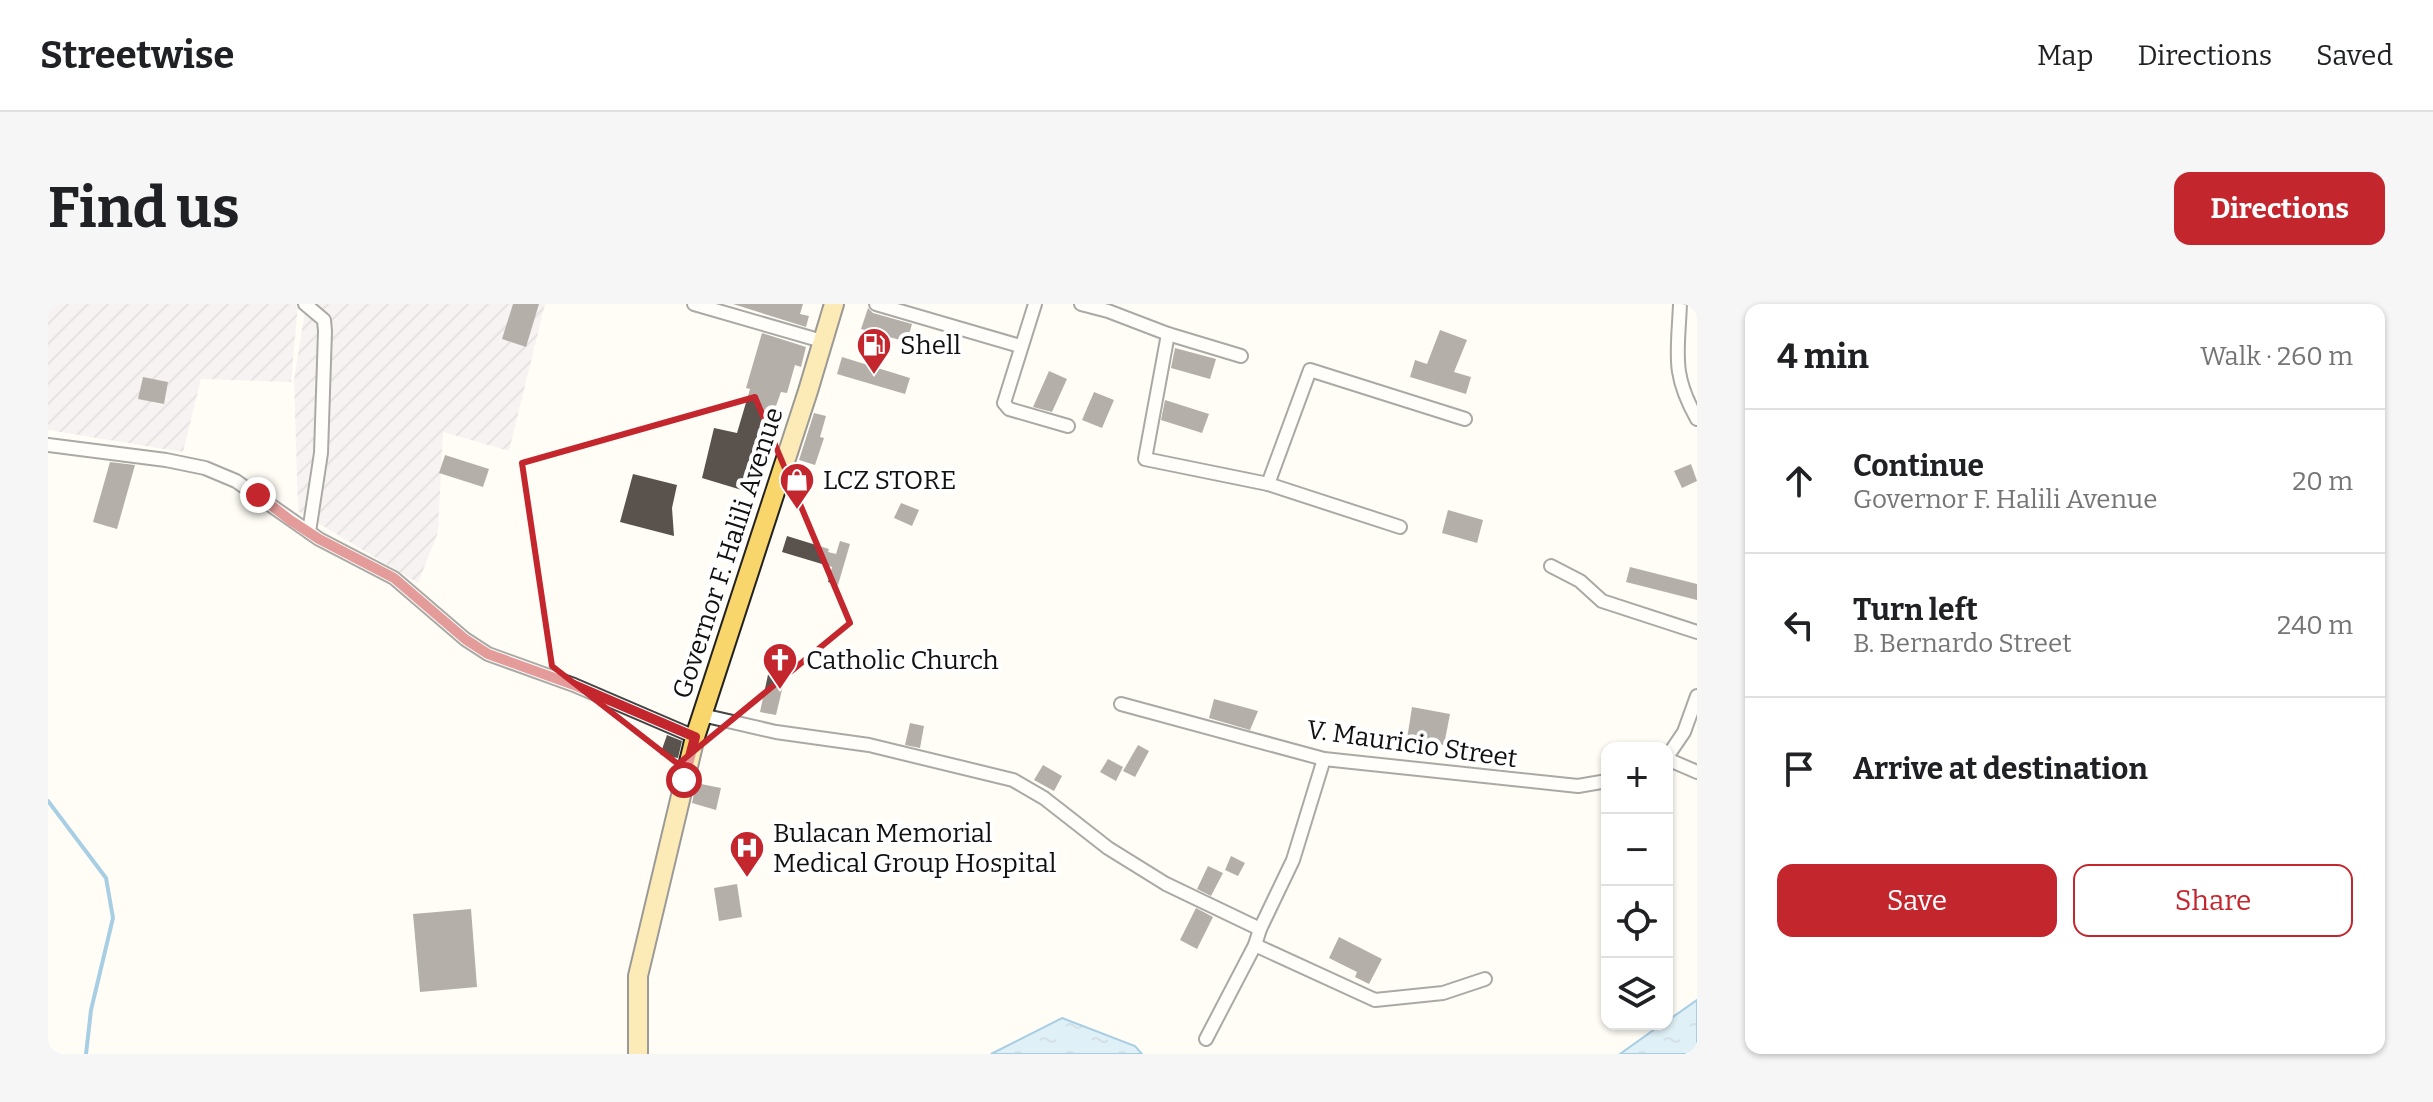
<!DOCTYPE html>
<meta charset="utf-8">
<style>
:root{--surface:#fff;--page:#f6f6f6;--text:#202124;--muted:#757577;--line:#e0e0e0;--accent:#c4262e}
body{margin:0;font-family:Bitter,serif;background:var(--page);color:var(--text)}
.controls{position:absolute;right:24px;bottom:24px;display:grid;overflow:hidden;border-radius:16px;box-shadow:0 2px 6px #0004}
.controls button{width:72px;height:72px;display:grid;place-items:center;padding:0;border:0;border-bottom:2px solid var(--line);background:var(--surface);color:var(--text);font:40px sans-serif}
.stop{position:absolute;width:24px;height:24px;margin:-18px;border:6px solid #c4262e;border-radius:50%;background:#fff}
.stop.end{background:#c4262e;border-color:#fff;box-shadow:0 2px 8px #0008}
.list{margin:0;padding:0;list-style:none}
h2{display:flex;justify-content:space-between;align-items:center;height:104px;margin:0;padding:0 32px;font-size:34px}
h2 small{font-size:26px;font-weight:400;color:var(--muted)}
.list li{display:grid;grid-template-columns:52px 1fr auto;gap:24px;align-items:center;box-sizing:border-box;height:144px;padding:0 32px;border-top:2px solid var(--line)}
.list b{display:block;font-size:30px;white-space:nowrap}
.list p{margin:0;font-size:26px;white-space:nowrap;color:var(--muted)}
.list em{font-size:26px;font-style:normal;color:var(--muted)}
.actions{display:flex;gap:16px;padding:24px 32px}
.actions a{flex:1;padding:18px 0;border:2px solid var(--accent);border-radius:16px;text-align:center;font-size:28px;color:var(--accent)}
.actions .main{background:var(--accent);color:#fff}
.icon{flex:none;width:44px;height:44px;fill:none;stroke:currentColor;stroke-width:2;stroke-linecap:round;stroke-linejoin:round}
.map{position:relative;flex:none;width:1649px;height:750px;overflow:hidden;border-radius:16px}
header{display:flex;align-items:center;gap:48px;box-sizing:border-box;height:112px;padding:0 40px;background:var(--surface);border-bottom:2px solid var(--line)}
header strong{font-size:38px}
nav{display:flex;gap:44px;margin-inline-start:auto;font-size:28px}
.intro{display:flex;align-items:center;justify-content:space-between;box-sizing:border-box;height:192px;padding:0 48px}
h1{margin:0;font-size:56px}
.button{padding:20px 36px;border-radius:16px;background:var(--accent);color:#fff;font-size:28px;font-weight:700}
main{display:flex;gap:48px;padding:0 48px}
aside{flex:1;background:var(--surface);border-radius:16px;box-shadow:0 2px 6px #0004}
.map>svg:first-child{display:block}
.industrial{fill:url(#industrial-furrows)}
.water{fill:url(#water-ripples);stroke:#3f96cf;stroke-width:2}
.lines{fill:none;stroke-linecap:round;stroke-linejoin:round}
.stream{stroke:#3f96cf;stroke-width:4}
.building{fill:#5a524d}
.minor-casing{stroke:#444;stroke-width:16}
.primary-casing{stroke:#222;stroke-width:22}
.minor{stroke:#fff;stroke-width:12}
.primary{stroke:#f9d66b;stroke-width:18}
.route{stroke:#c4262e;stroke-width:10}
.marked{fill:none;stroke:#c4262e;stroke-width:6;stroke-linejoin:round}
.labels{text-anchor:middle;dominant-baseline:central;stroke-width:8;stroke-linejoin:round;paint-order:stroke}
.poi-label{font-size:26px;fill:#111;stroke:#fff;text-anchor:start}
.street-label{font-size:26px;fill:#111;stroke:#fff}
</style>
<header>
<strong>Streetwise</strong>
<nav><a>Map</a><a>Directions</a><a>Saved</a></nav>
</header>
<div class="intro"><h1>Find us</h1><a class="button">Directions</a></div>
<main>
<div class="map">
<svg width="1649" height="750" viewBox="0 0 1649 750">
<defs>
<pattern id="industrial-furrows" width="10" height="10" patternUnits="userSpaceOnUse" patternTransform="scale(2)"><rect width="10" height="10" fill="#eee6ef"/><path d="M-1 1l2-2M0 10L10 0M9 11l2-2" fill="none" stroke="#cbc4cc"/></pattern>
<pattern id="water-ripples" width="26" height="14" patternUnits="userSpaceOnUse" patternTransform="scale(2)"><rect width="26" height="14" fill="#b9e0f7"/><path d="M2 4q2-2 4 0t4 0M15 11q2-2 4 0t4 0" fill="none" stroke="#9ebfd3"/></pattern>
</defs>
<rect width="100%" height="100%" fill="#fffdf5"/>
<g class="industrial">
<path d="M0,0H250L243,78L153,75L135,148L0,126Z"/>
<path d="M258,0H497L461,147L395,128L390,228L370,279L250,207L246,76Z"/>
</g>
<g class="water">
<path d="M1649,696V750H1572L1614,720H1619V717Z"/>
<path d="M1014,714L1087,742L1094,750H943Z"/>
</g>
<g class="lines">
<path class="stream" d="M0,497L58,574L65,614L43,706L38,750"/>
</g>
<g class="building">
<path d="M465,0H491L478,43L454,35Z"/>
<path d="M685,0H755L752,10L761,12L758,23Z"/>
<path d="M820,4L825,9L864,20L859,38L813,25Z"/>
<path d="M1392,26L1419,36L1406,68L1423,73L1418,90L1362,73L1367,56L1379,60Z"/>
<path d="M714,29L758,43L753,63L747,61L739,89L733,88L723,116L720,115L697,187L654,174L666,124L689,129L702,85L698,84Z"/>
<path d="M1127,44L1168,55L1162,75L1123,64Z"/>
<path d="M794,53L862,74L857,90L789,70Z"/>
<path d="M1001,67L1019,75L1004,108L985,103Z"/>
<path d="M95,73L120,78L116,100L90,95Z"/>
<path d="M1046,88L1066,96L1054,124L1034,116Z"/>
<path d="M1117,96L1161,110L1154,129L1113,116Z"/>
<path d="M766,109L778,112L772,133L776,134L767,161L751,156Z"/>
<path d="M397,151L441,165L435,183L391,169Z"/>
<path d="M62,158L87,161L69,225L45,218Z"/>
<path d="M1643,160L1649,177L1634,184L1626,167Z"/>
<path d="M585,170L629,181L624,204L626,232L572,218Z"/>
<path d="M853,199L871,206L864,222L846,214Z"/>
<path d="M1400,206L1435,216L1429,239L1394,229Z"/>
<path d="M739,232L781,245L780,248L788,250L792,237L802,240L790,281L780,278L784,263L734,248Z"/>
<path d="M1582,263L1649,280V296L1578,278Z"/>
<path d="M721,366L738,369L728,411L712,408Z"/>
<path d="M1166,395L1210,407L1202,426L1161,414Z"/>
<path d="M1364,403L1402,410L1396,441L1359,435Z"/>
<path d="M862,419L876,422L872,444L857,441Z"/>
<path d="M619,431L634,437L630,454L612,451Z"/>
<path d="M1090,441L1101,447L1087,473L1075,467Z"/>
<path d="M1060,455L1075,463L1068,477L1052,468Z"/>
<path d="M995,461L1014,472L1006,487L986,476Z"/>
<path d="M648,479L673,484L668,506L644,499Z"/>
<path d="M1183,552L1197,559L1190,572L1177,566Z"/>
<path d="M1160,562L1175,569L1163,592L1149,585Z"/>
<path d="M689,580L694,613L671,617L666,584Z"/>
<path d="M1148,604L1165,613L1149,645L1132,636Z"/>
<path d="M423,605L429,683L372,688L365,610Z"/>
<path d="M1291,633L1334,655L1321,680L1307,673L1309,668L1281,654Z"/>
</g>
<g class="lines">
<defs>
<g id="minor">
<path d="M257,0L276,16L277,27L273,149L261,228"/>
<path d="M646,0L774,37"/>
<path d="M828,0L972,42"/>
<path d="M987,0L956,99L961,105L1020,122"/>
<path d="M1033,0L1060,7L1120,30L1193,52"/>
<path d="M1632,0C1630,50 1623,69 1649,115"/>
<path d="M1120,30L1097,155L1220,180L1352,223"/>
<path d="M0,141L118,156L157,164L188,177L271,235L346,274L417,335L440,350L526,381L647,433"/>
<path d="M1220,180L1262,66L1417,115"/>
<path d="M1503,262L1532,277L1554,297L1649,328"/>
<path d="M1073,400L1276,455L1530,482L1559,477"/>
<path d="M654,411L728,428L821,441L965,476L996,494L1060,544L1118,580L1212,625"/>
<path d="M1619,453L1636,428L1649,392"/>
<path d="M1619,455L1649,468"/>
<path d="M1207,641L1327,696L1395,689L1437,675"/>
<path d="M1158,735L1207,641L1212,625L1245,556L1276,455"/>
</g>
<path id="primary" d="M590,750V672L647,433L760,87L786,0"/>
</defs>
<use href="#minor" class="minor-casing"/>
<use href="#primary" class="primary-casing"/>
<use href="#minor" class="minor"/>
<use href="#primary" class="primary"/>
</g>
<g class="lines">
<path class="route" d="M210,191L242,216L271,235L346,274L417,335L440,350L526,381L647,433L636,476"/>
</g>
<path d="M0 0H1649V750H0ZM707,93L802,319L630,460L504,362L474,159Z" fill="#fffdf5" fill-opacity=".55" fill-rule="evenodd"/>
<path class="marked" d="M707,93L802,319L630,460L504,362L474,159Z"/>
<defs>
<symbol id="fuel-pin" viewBox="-11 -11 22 30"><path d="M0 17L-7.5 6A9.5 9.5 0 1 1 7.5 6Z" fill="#c4262e" stroke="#fff"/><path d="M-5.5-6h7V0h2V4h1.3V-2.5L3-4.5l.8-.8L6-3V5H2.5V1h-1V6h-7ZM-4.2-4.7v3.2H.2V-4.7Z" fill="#fff"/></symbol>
<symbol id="shop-pin" viewBox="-11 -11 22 30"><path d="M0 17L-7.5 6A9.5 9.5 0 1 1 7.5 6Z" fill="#c4262e" stroke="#fff"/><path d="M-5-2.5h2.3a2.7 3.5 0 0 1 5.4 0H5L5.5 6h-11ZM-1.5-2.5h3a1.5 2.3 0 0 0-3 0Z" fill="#fff"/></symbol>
<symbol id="church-pin" viewBox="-11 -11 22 30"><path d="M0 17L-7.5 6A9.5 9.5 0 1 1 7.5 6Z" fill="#c4262e" stroke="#fff"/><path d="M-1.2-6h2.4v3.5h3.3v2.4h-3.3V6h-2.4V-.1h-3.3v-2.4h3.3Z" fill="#fff"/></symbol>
<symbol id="hospital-pin" viewBox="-11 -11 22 30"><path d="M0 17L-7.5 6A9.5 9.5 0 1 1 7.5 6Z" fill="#c4262e" stroke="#fff"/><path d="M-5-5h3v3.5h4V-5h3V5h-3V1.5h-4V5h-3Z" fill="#fff"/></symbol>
</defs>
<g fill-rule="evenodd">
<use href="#fuel-pin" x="806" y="21" width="40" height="54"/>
<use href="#shop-pin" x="729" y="156" width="40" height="54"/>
<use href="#church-pin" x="712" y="336" width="40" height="54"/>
<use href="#hospital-pin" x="679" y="524" width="40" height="54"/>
</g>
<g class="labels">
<g class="poi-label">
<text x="852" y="41">Shell</text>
<text x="775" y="176">LCZ STORE</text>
<text x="758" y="356">Catholic Church</text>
<text x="725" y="529">Bulacan Memorial<tspan x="725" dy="30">Medical Group Hospital</tspan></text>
</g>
<g class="street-label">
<text transform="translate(680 249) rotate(-72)">Governor F. Halili Avenue</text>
<text transform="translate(1364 440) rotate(8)">V. Mauricio Street</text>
</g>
</g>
</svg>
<div class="controls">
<button>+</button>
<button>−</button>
<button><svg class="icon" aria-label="locate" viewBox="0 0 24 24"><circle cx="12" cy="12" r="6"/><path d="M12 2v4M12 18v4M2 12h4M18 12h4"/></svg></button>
<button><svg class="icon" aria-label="layers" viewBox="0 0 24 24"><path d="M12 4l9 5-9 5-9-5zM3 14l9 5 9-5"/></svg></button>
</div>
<div class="stop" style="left:636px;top:476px"></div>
<div class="stop end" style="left:210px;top:191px"></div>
</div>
<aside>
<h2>4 min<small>Walk · 260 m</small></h2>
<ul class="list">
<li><svg class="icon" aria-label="ahead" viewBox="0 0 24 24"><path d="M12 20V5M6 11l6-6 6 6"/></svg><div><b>Continue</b><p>Governor F. Halili Avenue</p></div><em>20 m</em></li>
<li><svg class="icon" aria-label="left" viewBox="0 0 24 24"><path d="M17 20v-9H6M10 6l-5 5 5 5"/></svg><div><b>Turn left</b><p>B. Bernardo Street</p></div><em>240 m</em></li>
<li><svg class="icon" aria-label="arrive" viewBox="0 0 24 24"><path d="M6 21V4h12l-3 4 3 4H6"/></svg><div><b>Arrive at destination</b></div></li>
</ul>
<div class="actions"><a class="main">Save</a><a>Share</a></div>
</aside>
</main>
